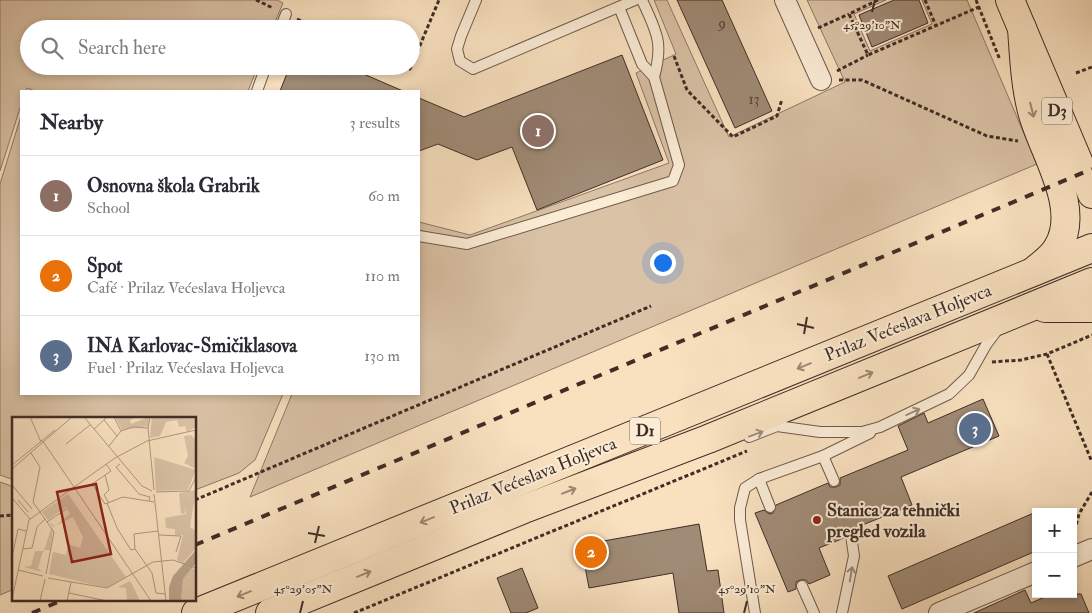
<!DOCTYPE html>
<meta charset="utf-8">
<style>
:root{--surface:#fff;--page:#f2f2f3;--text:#2b2b33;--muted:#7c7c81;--line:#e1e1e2;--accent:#1a73e8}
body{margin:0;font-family:"IM FELL Double Pica",serif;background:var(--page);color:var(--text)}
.controls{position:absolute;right:15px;bottom:15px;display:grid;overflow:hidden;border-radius:0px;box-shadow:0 2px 8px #0003}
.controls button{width:45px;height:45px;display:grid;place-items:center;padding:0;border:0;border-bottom:1px solid var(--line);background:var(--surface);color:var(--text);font:25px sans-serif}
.you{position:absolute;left:662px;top:262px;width:18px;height:18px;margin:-12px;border:4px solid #fff;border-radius:50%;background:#1a73e8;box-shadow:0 0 0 8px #1a73e833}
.badge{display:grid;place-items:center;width:32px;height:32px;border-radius:50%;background:var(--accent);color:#fff;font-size:16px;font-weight:700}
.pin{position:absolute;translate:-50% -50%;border:2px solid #fff;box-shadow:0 1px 5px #0006}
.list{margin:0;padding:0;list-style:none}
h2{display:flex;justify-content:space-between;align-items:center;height:65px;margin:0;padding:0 20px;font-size:21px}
h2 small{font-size:16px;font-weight:400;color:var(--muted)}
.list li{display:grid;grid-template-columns:32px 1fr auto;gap:15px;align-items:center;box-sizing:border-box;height:80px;padding:0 20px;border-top:1px solid var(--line)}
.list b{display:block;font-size:19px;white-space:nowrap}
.list p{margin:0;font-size:16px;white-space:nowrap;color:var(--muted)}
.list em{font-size:16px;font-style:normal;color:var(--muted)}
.icon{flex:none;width:28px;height:28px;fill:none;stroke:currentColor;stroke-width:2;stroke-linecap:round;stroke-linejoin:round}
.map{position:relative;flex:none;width:1092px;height:613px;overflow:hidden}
.search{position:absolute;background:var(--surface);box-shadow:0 2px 8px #0003;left:20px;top:20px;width:400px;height:55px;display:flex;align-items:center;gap:12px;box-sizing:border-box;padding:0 18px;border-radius:28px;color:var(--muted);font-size:19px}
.panel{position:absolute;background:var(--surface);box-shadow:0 2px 8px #0003;left:20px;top:90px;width:400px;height:305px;border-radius:0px}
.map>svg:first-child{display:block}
.green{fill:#dac2a6;stroke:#8d7866}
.building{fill:#a08b76;stroke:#402d26}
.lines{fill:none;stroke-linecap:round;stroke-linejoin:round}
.lane-casing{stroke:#6e5a4c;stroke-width:12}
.street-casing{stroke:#6e5a4c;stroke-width:22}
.primary-casing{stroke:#402d26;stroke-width:30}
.highway-casing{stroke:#402d26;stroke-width:30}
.path{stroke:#402d26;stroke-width:3;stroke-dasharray:4 2.5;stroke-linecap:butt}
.lane{stroke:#fbecd6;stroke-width:10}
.street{stroke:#fbecd6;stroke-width:20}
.primary{stroke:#f9e1c0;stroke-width:28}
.highway{stroke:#f9e1c0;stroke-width:28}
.rail{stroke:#402d26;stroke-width:4;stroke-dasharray:9 9;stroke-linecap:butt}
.oneway{stroke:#9c8773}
.oneway2{stroke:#9e8c7e}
.ticks{fill:none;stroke:#402d26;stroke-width:2}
.poi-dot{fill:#8f2418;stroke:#fbecd6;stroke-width:2}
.labels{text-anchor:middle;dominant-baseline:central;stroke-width:4;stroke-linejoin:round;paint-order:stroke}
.number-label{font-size:15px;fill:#58443a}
.shield{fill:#fbecd6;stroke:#78665b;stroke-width:1}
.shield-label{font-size:16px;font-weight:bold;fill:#402d26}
.street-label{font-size:18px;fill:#402d26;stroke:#fbecd6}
.poi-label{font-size:18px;font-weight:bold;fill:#402d26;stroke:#fbecd6;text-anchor:start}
.inset-road{fill:none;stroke:#af9982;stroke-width:1}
.view{fill:#8f2418;fill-opacity:0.15;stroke:#8f2418;stroke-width:2.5}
.inset-edge{fill:none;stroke:#402d26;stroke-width:2.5}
.ticks-label{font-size:12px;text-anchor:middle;fill:#402d26;stroke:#fbecd6;stroke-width:4;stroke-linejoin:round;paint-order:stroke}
</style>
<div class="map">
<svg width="1092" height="613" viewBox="0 0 1092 613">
<rect width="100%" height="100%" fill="#f9e1c0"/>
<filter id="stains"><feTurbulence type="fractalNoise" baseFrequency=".004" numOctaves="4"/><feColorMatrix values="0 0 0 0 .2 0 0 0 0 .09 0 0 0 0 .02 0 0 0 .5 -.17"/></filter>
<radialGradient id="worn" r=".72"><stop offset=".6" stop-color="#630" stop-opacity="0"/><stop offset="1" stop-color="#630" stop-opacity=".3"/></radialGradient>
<g class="green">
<path d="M0,0H277L283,3L272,29H29V66H258L248,91H35L27,88L26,91H21V105L0,171Z"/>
<path d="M654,0H667L729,137L845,82L807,0H886L854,14L870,51L932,24L922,0H967L1037,164L250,497L292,394H419V222L470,235L669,163L636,73L676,54Z"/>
<path d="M21,116V394H283L255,460L239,473L195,490V418H14V480L0,475V184Z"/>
<path d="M0,482L14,487V589L0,595Z"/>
</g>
<g class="building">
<path d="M677,0H722L772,111L735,128Z"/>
<path d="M894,0H919L928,23L872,47L859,15Z"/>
<path d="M622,55L663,160L537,210L512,147L477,160L438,144L419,151V98L464,117Z"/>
<path d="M290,66H345L403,91H280Z"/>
<path d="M983,399L999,436L901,477L912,505L860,526L862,531L857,533L853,528L847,529L844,538L819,548L830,575L809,584L806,580H800L796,582V589L788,592L755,513L764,510L769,514L773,513L776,505L828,483L830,487H836L840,485V478L908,450L898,426L924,413L928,423Z"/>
<path d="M1036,512V551L902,609L888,576Z"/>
<path d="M699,524L707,571L718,570L724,613H679L673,573L589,588L581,545Z"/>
<path d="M522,568L538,608L526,613H511L497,578Z"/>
<path d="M1025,590L1031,603L1052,594H1081L1089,613H974Z"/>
</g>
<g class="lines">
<defs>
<g id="lane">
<path d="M476,0L461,36L457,49L460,61L473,69L635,0"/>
<path d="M642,0C656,31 664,42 654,77"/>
<path d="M280,29L286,14"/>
<path d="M257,91L266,66"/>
<path d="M419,236L467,244L673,181L679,165L654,77L642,64L619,7"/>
<path d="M749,437L777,426L820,432H862L880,427L949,394L969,375L986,345L998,329"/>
<path d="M823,456L834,481"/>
<path d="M759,479L770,507"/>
<path d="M802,586L814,613"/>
<path d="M755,613L740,520V508L745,488L759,479L823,456L870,433"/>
<path d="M842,613L854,556L851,535"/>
</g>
<g id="street">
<path d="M785,0L821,80"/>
<path d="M1073,557L1092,549"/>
<path d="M939,613L1036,572"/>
</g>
<g id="primary">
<path d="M1010,0L1092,194"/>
<path d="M1022,28C1024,56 1025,84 1032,111C1042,151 1082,207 1058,247C1053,257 1043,263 1034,271"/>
</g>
<g id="highway">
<path d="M1045,308H1092"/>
<path d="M196,613L1092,248"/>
<path d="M270,613L524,509L708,439L1092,282"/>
</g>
</defs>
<use href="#lane" class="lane-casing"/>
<use href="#street" class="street-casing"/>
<use href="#primary" class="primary-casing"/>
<use href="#highway" class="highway-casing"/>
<g class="path">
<path d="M256,0L273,8"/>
<path d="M878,0L849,14L868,55L979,7"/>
<path d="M925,0L936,26"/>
<path d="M976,0L1000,60"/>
<path d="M297,19L319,29"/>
<path d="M818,28L849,14"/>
<path d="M674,56L687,90L733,137L777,116L782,99"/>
<path d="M403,66L410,69L439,0"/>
<path d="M837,71L868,55"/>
<path d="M1076,73L1092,67"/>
<path d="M839,80H862L987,136L1018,141"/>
<path d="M1047,354L1092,462"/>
<path d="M992,362L1021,360L1047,354L1092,335"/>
<path d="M195,500L651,306"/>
<path d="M0,516L14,515"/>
<path d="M1073,537L1079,514L1092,492"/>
<path d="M354,613L747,451"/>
</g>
<use href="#lane" class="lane"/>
<use href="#street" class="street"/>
<use href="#primary" class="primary"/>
<use href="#highway" class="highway"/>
<g class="rail">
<path d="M195,545L1092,169"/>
<path d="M32,613L65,599"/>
</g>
</g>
<defs><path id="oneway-shaft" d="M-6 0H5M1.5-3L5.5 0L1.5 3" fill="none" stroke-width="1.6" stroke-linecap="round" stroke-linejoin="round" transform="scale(1.25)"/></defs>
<g class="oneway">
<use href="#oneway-shaft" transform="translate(1032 110) rotate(76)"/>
<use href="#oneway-shaft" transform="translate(804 366) rotate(158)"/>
<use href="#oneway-shaft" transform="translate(866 375) rotate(-22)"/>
<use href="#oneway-shaft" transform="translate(569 491) rotate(-21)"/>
<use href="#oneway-shaft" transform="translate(427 520) rotate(158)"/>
<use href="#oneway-shaft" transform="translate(364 574) rotate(-22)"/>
<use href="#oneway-shaft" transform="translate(244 594) rotate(158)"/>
</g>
<g class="oneway2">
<use href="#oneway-shaft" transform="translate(913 412) rotate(-24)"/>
<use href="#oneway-shaft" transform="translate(756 434) rotate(-20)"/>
<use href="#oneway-shaft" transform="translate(851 574) rotate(-81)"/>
</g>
<path class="ticks" d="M872,12L875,0M797,324L814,328M804,334L807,317M308,533L325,536M315,543L319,526M300,613L303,601M744,613L747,601"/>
<circle class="poi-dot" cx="817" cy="520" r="5"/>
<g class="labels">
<g class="number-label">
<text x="722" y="23">9</text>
<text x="754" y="99">13</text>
</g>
<g class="shield">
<rect x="1042" y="97.5" width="30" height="27" rx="4"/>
<rect x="630" y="417.5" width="30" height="27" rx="4"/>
</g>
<g class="shield-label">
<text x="1057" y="111">D3</text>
<text x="645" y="431">D1</text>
</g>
<g class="street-label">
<text transform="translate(908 323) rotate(-22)">Prilaz Većeslava Holjevca</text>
<text transform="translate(533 476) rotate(-22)">Prilaz Većeslava Holjevca</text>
</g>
<g class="poi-label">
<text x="827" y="510">Stanica za tehnički<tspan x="827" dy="21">pregled vozila</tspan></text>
</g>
</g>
<g transform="translate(12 417)">
<rect width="184" height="184" fill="#f9e1c0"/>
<path d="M103,0H125L118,3L119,7L137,0L136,9L110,13ZM140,0H184V10L175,15L173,9L167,10L165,3L154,5L148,19L138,21ZM179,18L184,23V52L172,46L176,39L172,19ZM142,40L184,53L176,73L144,74ZM184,73L178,110L184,114V131L171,146L165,143L171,118H163V112L154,111L153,101L174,97L173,90V96L169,97L167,76ZM56,77L114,160L95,171L37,157L41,135L54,138L56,127L68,131L71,120L61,100L41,110L37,105L43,109L58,97L54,90L36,103L30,95ZM39,111L41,114L38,133H33L30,137L26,151L30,155L12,150L19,149L23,134H32ZM180,151L184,153V184H169L171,162ZM118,164L123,173L128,184H115L114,171L106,170Z" fill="#dac2a6"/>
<path d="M184,133V146L171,162L169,184H157V170L161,159Z" fill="#baa48c"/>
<path class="inset-road" d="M18,0L29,25M72,0L130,69L140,74M102,0L109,14M138,0L136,11L142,73M92,3L105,19M82,12L95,0M54,27L78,8M97,29L109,14L121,10L136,11M19,36L28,50L21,85L42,115L34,157M94,47L99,54L80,67L93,87L111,80L142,85M108,47L104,50L127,77L138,80L137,84M0,48L43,13M0,52L60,0M93,58L97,73L92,78L97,86M0,68L20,92M62,70L103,41L135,24L184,13M62,70L139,184M144,75L177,74L184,60M142,77L154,184M0,81L18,102M6,83L16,95M95,86L105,111L119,133L123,132M35,105L54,92M146,114L122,117L123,132L140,156L144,176L153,177M147,118L169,119L164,135M11,132L20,131L25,110L33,102M0,140L6,112L14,114M6,153L31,159M36,161L95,171L141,145L161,143L184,151M57,176L95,184M0,182L17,103L62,70L30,23M28,184L33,162M55,184L59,165"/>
<path class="view" d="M84,67L99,137L60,145L45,75Z"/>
<rect width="184" height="184" class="inset-edge"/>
</g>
<g class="ticks-label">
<text x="872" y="29">45°29'10"N</text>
<text x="303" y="593">45°29'05"N</text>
<text x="747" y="593">45°29'10"N</text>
</g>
<rect width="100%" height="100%" filter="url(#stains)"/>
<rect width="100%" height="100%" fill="url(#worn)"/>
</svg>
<div class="controls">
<button>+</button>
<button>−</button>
</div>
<div class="you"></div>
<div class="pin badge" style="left:538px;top:131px;background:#8d6e63">1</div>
<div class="pin badge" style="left:591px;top:552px;background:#e8710a">2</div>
<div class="pin badge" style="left:975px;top:429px;background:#5c6f8a">3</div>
<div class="search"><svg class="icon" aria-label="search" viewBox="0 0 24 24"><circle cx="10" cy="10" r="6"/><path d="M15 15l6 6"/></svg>Search here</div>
<section class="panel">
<h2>Nearby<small>3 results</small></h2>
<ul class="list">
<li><span class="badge" style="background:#8d6e63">1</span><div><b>Osnovna škola Grabrik</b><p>School</p></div><em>60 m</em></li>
<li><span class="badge" style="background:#e8710a">2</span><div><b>Spot</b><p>Café · Prilaz Većeslava Holjevca</p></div><em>110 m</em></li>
<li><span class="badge" style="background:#5c6f8a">3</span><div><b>INA Karlovac-Smičiklasova</b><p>Fuel · Prilaz Većeslava Holjevca</p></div><em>130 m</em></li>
</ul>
</section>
</div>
